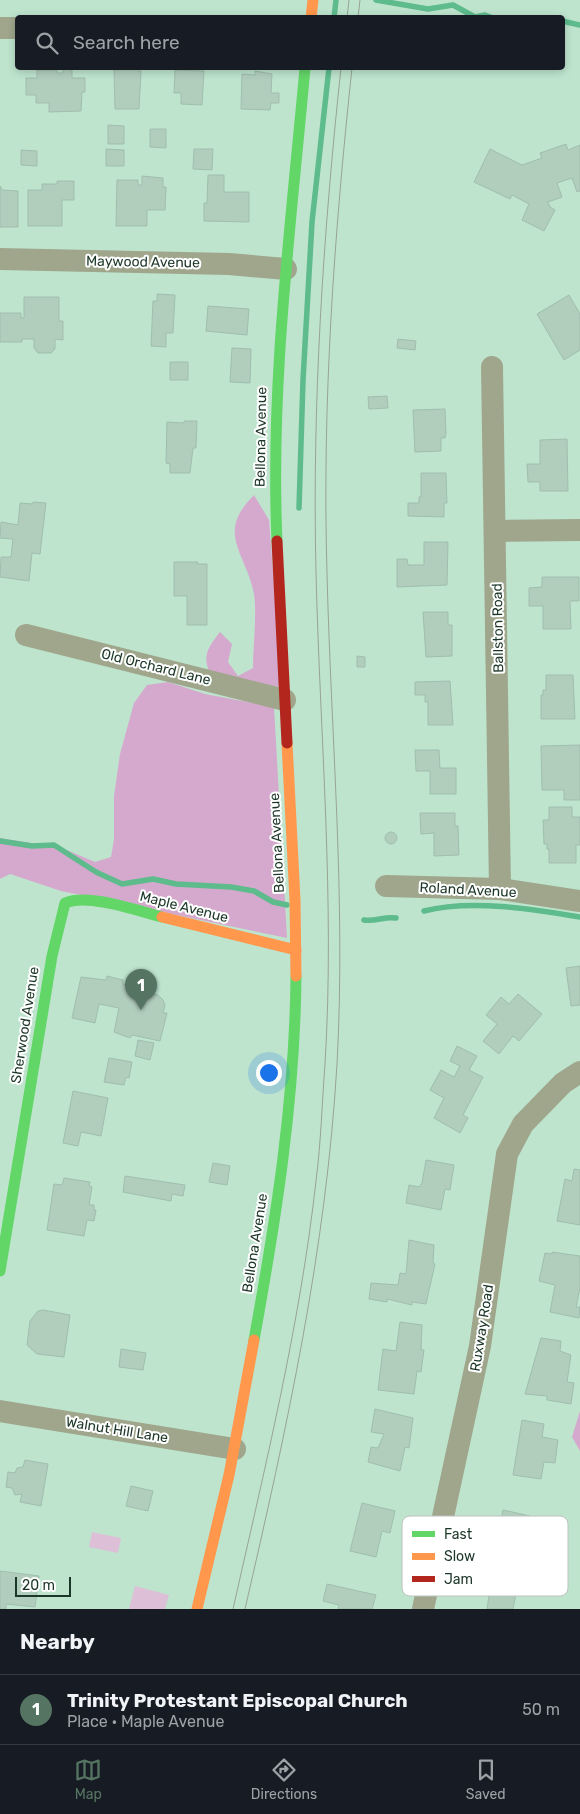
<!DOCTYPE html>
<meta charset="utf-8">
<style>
:root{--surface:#171b24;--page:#20242c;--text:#f1f3f6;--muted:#9ea1a6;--line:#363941;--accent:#557462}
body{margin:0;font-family:Rubik,sans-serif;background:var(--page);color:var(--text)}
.scale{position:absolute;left:15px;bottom:12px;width:56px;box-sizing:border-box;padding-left:5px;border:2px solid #1c3728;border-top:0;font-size:14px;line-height:18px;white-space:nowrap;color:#1c3728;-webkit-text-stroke:4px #fff;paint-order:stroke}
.you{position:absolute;left:268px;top:1072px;width:18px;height:18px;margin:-12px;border:4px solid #fff;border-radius:50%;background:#1a73e8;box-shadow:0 0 0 8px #1a73e833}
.badge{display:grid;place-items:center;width:32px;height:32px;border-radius:50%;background:var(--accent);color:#fff;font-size:16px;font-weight:700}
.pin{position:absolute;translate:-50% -41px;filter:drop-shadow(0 1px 2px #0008)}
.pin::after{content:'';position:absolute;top:26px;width:18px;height:15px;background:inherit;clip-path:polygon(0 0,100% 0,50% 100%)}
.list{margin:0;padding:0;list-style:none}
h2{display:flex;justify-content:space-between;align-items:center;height:65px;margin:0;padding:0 20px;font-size:21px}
h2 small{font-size:16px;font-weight:400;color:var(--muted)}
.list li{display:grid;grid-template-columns:32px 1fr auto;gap:15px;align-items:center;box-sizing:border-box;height:70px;padding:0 20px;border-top:1px solid var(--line)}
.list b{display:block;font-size:19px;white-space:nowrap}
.list p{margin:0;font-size:16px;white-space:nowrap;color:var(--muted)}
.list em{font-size:16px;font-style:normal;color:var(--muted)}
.icon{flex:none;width:28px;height:28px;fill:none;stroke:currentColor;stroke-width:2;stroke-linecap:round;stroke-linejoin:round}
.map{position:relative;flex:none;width:580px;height:1609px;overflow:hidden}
.search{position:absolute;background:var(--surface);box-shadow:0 2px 8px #0003;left:15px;right:15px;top:15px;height:55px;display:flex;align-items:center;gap:12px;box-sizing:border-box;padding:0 18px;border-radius:5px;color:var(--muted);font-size:19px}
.sheet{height:135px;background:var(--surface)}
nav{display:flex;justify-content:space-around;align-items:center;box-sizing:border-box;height:70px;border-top:1px solid var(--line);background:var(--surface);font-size:14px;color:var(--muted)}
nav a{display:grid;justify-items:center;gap:2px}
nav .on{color:var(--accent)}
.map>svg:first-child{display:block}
.green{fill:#ddc0d7}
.forest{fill:#d5a9cd}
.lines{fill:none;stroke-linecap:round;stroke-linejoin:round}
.stream{stroke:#5dbb8c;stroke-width:5.5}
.building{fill:#b1cebd;stroke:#a0bead}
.street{stroke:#9fa68c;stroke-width:22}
.fast{stroke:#63d668;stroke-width:11}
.slow{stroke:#ff974d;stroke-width:11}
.jam{stroke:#b3261e;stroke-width:11}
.tram{stroke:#98a490;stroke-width:1}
.labels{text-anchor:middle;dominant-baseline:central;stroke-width:4;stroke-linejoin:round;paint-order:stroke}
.street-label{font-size:14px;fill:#1c3728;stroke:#fff}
.key{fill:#fff;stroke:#bbc3be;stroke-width:1}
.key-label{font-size:14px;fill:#1c3728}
</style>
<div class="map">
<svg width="580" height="1609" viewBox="0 0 580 1609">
<rect width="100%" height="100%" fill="#bee4ce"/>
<g class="green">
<path d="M92,1532L121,1538L118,1553L89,1547Z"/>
<path d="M135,1586L169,1595L165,1609H129Z"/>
</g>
<g class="forest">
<path d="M254,495L269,520L282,687L213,680C202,658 205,651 220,632L232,644L228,662L238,676L253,668C253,647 257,614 254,594C246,552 215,534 254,495Z"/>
<path d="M168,682L205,694L274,707L287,938L61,891L10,874L0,879V838L62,848L95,862L111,857L114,839V796L120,754L134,703L147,685Z"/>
<path d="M580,1411V1451L572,1437Z"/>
</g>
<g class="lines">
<g class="stream">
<path d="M376,0L428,9L453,5L475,17L485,15L493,18"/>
<path d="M334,18L336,0"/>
<path d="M562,21L580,25"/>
<path d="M299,508L303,380L312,222L329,68"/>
<path d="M0,841L32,846L54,845L96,872L122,884L153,879L176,884L231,887L254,891L273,902L287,905"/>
<path d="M424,911C471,899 532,909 580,917"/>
<path d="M364,920C376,922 384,916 396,918"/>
</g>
</g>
<g class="building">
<path d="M118,68H138V71H141L139,109H115L114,70H118Z"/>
<path d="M63,69H72V78H85V92H82L81,111L49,112V103H36V95H26V78H37V70H57V73H63Z"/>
<path d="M175,70L204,71L202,105L181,104V93H174Z"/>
<path d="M255,71L272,74L271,93H279V103H271L270,110L241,109L242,74L255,75Z"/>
<path d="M108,125L124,126V144H108Z"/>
<path d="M150,129H166V148L150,147Z"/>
<path d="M566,144L568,150L580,145V191L577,192L572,178L557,183L562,197L548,202L550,207L555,210L544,231L522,220L529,204L512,195L510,199L474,182L490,149L522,165L542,158L540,153Z"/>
<path d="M106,149L124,150V166H106Z"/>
<path d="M194,149H213L212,170L193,169Z"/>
<path d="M21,150L37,151V166L21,165Z"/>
<path d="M208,175H224V192H249V222L204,221V203H207Z"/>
<path d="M142,176L163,178V187H166L165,210H147V226H116L117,180H138V185H142Z"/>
<path d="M57,181H74V200H62V226H28V190H42V184H57Z"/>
<path d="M0,186L2,190L18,191V227H0Z"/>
<path d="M157,294L175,295L173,333H166V347L151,346L153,301H157Z"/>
<path d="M569,295L580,314V350L564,360L537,314Z"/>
<path d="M24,297H59V321H63V340L55,339V349L51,353H38L34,348V339H22V342H0V313H21V318H24Z"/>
<path d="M208,306L249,309L247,335L206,331Z"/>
<path d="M398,339L416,341L415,350L397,348Z"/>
<path d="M232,348L251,349L250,383L230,382Z"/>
<rect x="170" y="362" width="18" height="18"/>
<path d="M387,396L388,408L369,409L368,397Z"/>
<path d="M445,409L446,433L445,438H441V451L415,452L413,410Z"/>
<path d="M184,421H197L196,448H193L190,473H170V464L166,463L167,422L184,423Z"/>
<path d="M567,439L568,491H540V482H528L527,464H540V440Z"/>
<path d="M421,473H446L447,503H444V517L408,516V503H419V497H421Z"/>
<path d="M33,502L46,503L40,554L32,553L29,581L0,577L1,557H11L13,539L0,538L1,522L18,525L20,503L33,504Z"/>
<path d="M424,542H448L447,585L397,587V559H407L408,565H424Z"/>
<path d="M174,562H198L197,564H207V625H187V596H174Z"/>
<path d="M542,577H579V601H570L571,629H543V606H529V588L542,587Z"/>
<path d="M423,612H448V625H452V656L426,657Z"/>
<path d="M357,656L365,657V667H357Z"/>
<path d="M546,675H573L575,719H541V695H543V690H546Z"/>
<path d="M450,681L453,725H428V702H425V695H415V682Z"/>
<path d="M580,745V800H564V790H542L541,746Z"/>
<path d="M415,750H439L440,768H456V794H430V771H416Z"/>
<path d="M549,807H572V817H580V845H576V863H549V849H547V844H544L543,820H549Z"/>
<path d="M420,813H455V826H458L459,855L434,856V833L421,834Z"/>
<circle cx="391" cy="838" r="6"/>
<path d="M580,966V1005L571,1006L566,968Z"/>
<path d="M107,976L123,980V984L150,990V993L158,995L163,1000L165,1005L163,1013H167L160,1041L132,1035L130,1038L114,1032L119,1008L99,1004L95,1023L72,1018L81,977L106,980Z"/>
<path d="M518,994L542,1014L519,1041L513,1036L499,1054L483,1041L497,1024L486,1015L501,997L509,1004Z"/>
<path d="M138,1040L154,1043L150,1060L135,1056Z"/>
<path d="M457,1046L477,1056L469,1070L483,1077L463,1115L468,1118L460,1133L434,1118L444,1098L430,1090L441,1070L454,1077L460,1066L450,1061Z"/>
<path d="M109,1058L132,1062L129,1078L126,1077L124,1085L104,1082Z"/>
<path d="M73,1091L108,1098L101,1136L81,1132L78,1146L63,1143Z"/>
<path d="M426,1160L454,1165L450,1190L445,1189L441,1210L406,1203L409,1185L419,1187L422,1183Z"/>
<path d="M213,1163L230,1166L227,1185L209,1182Z"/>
<path d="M574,1169L580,1170V1225L557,1221L565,1179L572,1181Z"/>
<path d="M125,1176L185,1185L183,1196L172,1194L171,1201L123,1192Z"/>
<path d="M64,1178L90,1182L89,1186L92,1187L89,1205H94V1210H96L94,1221L87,1220L84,1236L47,1230L54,1184L62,1185Z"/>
<path d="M409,1240L434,1245L433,1263L435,1264L426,1304L412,1302V1305L387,1299V1302L369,1299L371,1283L398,1285L400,1273L406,1274Z"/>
<path d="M552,1252L580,1256V1288L576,1307H580L579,1318L550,1312L555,1285L539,1281L545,1253L552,1254Z"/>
<path d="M43,1310L70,1315L64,1357L37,1354L27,1345L30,1321L38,1311Z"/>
<path d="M400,1322L422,1325L421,1350H424L421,1372L417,1371L414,1394L378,1390L383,1349L396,1351Z"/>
<path d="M541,1338L561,1341L560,1351L571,1355L567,1382L574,1383L571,1404L547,1400V1396L525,1394Z"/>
<path d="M121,1349L146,1353L143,1370L119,1367Z"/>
<path d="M375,1409L413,1418L409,1448L405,1447L400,1471L368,1462L371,1447L378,1448L384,1434L371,1432Z"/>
<path d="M522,1420L544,1424L542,1437L558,1440L555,1463L544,1462L541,1479L513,1475Z"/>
<path d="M25,1460L48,1464L41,1506L20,1502L22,1494L15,1495L12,1488L6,1487L8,1472L15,1473L17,1468L23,1467Z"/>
<path d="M131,1486L153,1491L148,1511L126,1506Z"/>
<path d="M362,1503L395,1511L390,1533L382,1531L376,1557L350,1551Z"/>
<path d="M503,1510L530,1516L525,1536L536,1538L533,1552L495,1544Z"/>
<path d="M491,1566L527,1573L525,1586L518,1584L513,1609H487L489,1596L485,1595Z"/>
<path d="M0,1571L39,1576L35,1607L6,1604V1609H0Z"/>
<path d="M327,1584L376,1595L372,1609H338L339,1605L323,1601Z"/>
</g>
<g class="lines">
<g class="street">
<path d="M0,28H18"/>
<path d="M0,259L229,264L286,269"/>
<path d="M492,367L500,889"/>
<path d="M496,531L580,530"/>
<path d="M26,635L285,700"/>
<path d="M386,886L500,889L580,901"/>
<path d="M0,1411L235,1449"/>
<path d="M423,1609L480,1346L507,1154L523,1124L563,1083L580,1072"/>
</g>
<g class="fast">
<path d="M277,541C270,383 291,225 305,68"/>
<path d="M0,1271L52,956L65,903C89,893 138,911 162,917"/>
<path d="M254,1340C276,1219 295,1099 296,976"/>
</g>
<g class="slow">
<path d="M311,18L313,0"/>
<path d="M287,743L295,900L296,976"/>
<path d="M162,917L296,950"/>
<path d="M197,1609L229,1475L254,1340"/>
</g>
<path class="jam" d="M277,541L287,743"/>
<g class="tram">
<path d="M347,18L349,0"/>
<path d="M358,18L360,0"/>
<path d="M233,1609C265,1467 300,1325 316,1181C321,1142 322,1103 325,1064C335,901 320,737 316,573C312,404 323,236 341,68"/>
<path d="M245,1609C287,1427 326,1251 337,1064C346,900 331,737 327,573C322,404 334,236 352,68"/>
</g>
</g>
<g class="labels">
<g class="street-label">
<text transform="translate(143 262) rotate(1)">Maywood Avenue</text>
<text transform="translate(261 437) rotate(-89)">Bellona Avenue</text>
<text transform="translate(498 628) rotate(-91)">Ballston Road</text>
<text transform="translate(156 667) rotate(14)">Old Orchard Lane</text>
<text transform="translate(277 843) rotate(-93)">Bellona Avenue</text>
<text transform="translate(468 890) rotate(3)">Roland Avenue</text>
<text transform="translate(184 907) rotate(14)">Maple Avenue</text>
<text transform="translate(25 1025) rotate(-81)">Sherwood Avenue</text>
<text transform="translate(255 1243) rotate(-81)">Bellona Avenue</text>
<text transform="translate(482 1328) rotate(-81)">Ruxway Road</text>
<text transform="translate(117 1430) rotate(9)">Walnut Hill Lane</text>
</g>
</g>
<rect x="402" y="1516" width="166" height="80" rx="8" class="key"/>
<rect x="412" y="1531" width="23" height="6" fill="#63d668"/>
<rect x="412" y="1553" width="23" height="7" fill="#ff974d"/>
<rect x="412" y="1576" width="23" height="6" fill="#b3261e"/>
<g class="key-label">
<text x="444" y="1539">Fast</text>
<text x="444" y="1561">Slow</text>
<text x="444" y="1584">Jam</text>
</g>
</svg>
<div class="scale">20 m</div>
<div class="you"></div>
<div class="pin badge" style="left:141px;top:1010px">1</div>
<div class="search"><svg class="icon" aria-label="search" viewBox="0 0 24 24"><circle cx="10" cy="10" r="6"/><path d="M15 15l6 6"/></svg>Search here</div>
</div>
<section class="sheet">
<h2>Nearby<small></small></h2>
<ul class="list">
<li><span class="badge">1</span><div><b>Trinity Protestant Episcopal Church</b><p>Place · Maple Avenue</p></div><em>50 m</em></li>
</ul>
</section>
<nav>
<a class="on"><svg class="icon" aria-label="map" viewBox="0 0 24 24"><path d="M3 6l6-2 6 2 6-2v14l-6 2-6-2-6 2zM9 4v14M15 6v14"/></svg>Map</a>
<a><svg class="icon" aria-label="directions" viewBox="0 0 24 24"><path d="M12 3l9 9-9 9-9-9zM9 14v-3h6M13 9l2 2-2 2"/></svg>Directions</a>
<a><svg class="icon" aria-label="saved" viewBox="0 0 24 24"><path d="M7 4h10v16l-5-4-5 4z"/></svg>Saved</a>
</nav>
